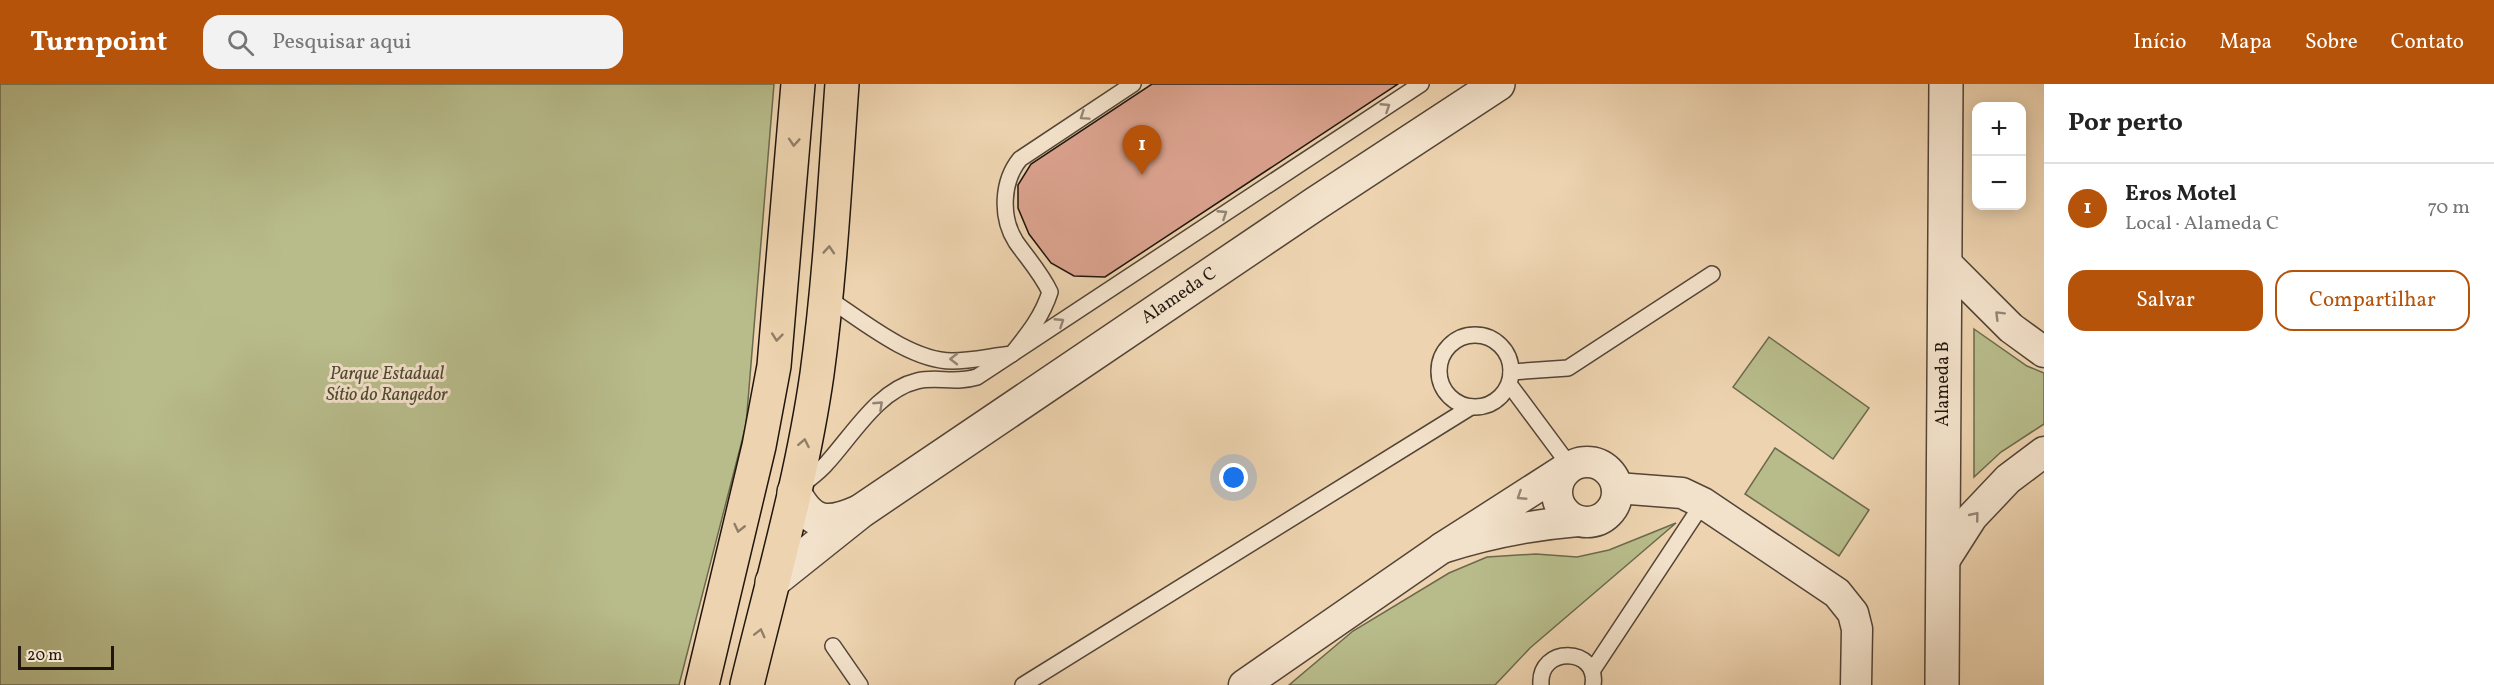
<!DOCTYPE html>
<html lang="pt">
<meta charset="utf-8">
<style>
:root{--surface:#fff;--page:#f2f2f2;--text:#222;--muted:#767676;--line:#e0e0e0;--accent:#b45309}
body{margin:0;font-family:Vollkorn,serif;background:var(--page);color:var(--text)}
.controls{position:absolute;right:18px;top:18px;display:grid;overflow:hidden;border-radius:12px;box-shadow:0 3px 15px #0003}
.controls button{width:54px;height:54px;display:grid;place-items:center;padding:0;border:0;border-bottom:2px solid var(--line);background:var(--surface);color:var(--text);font:30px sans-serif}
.scale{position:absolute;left:18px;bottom:15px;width:96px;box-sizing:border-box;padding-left:6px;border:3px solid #21160e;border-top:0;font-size:16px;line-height:21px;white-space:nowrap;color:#21160e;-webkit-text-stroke:4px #f3e2cb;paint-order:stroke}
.you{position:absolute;left:1234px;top:394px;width:21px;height:21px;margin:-15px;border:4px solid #fff;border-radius:50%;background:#1a73e8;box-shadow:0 0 0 9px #1a73e833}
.badge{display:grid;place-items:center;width:39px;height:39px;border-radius:50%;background:var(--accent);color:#fff;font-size:20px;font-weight:700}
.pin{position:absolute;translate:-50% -50px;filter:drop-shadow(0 2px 3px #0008)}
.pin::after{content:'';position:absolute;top:32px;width:21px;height:18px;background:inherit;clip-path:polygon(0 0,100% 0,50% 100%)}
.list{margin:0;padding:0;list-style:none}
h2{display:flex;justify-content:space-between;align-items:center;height:78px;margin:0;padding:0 24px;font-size:26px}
h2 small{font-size:20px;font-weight:400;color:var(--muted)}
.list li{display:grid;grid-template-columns:39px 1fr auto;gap:18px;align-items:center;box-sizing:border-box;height:90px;padding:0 24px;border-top:2px solid var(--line)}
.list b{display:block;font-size:22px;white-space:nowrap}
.list p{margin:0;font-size:20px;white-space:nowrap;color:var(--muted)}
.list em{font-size:20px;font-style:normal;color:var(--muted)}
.actions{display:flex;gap:12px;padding:18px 24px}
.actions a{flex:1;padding:14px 0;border:2px solid var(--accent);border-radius:18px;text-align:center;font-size:21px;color:var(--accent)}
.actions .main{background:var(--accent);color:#fff}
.icon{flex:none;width:33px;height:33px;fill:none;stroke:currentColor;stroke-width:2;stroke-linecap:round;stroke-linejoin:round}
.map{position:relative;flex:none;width:2044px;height:601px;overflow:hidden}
header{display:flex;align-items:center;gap:36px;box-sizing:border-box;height:84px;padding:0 30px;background:var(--accent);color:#fff}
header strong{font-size:28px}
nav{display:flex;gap:33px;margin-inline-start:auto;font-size:21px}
.search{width:420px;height:54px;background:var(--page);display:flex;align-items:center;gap:15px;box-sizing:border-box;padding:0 21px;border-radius:18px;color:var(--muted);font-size:22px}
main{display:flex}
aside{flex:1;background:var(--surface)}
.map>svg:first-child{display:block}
.green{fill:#b8bc8b;stroke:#6c694c;stroke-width:1.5}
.building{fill:#dba28e;stroke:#21160e;stroke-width:1.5}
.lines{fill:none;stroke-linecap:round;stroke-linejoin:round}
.service-casing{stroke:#544536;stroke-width:18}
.minor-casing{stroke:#544536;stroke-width:33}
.tertiary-casing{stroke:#544536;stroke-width:36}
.primary-casing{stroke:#21160e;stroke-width:36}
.service{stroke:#f3e2cb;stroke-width:15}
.minor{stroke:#f3e2cb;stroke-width:30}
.tertiary{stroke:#f3e2cb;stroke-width:33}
.primary{stroke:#edd3af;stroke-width:33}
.oneway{stroke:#948676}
.oneway2{stroke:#917e67}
.labels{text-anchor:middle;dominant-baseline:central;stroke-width:6;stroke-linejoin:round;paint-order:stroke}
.street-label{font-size:18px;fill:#21160e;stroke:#f3e2cb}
.park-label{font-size:18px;font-style:italic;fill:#4e4834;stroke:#f3e2cb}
</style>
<header>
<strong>Turnpoint</strong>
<div class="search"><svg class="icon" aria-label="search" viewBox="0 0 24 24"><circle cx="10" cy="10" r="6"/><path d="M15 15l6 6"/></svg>Pesquisar aqui</div>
<nav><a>Início</a><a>Mapa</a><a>Sobre</a><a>Contato</a></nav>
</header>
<main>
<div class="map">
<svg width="2044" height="601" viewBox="0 0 2044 601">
<rect width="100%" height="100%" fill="#edd3af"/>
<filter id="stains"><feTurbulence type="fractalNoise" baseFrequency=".00333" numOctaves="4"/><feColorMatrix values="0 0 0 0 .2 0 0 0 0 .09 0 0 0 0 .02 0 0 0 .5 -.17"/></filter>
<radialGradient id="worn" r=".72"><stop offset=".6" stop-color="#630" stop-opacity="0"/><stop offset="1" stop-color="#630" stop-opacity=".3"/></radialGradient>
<g class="green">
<path d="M0,0H774L746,341L679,601H0Z"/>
<path d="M1974,245L2027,282L2044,289V340L2001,368L1974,393Z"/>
<path d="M1769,253L1869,324L1833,375L1733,303Z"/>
<path d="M1775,364L1869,426L1839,472L1745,410Z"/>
<path d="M1676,439L1530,564L1495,601H1289L1353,547L1449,489L1487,473L1536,470L1577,473L1609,466Z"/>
</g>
<path class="building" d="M1152,0H1398L1105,193L1074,192L1051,179L1029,150L1018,124V101L1031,80Z"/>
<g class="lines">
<defs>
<g id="service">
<path d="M826,213C860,235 910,277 952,277C972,277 992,272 1012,270C1028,250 1042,233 1050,208C1041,189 1028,175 1016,158C1000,133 1002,97 1020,75L1133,0"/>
<circle cx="1475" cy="287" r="36"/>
<path d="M1511,288L1568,284L1712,190"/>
<path d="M1509,300L1570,382"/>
<path d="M801,402C809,395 819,388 826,380C852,352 878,306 917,297C938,292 953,300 977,293L1421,0"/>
<path d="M833,562L860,601"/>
<path d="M1592,587L1703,419"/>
<path d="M1023,601L1471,323"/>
<path d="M1541,601C1538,561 1599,563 1593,601"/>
</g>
<g id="minor">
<path d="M1944,177L2011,244L2044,268"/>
<circle cx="1587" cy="408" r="30"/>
<path d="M1570,382L1442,464C1489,449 1529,441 1578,437"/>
<path d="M1617,404L1682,409L1703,419L1837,509L1853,529L1857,545L1856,601"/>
<path d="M1942,480L1972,433L2008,395L2044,368"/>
<path d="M1244,601L1442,464"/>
</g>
<g id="tertiary">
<path d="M794,408C811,441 827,442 859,428"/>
<path d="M772,498L861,427L1315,120L1498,0"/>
<path d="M1942,601L1946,0"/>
</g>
<g id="primary">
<path d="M702,601L759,362L774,282L798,0"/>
<path d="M747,601C772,498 802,395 817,290C830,194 835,97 842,0"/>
</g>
</defs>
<use href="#service" class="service-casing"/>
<use href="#minor" class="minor-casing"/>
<use href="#tertiary" class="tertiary-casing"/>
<use href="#primary" class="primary-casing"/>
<use href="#service" class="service"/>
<use href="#minor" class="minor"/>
<use href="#tertiary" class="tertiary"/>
<use href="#primary" class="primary"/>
</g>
<defs><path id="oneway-chevron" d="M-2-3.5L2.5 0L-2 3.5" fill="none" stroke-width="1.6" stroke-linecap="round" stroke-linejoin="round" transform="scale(1.5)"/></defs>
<g class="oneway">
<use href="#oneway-chevron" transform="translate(1386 23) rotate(-33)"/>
<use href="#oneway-chevron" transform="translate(1084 32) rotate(146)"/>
<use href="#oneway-chevron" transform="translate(1223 130) rotate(-33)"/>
<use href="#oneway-chevron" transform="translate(1999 231) rotate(-135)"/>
<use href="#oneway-chevron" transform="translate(1060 238) rotate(-33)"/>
<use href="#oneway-chevron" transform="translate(954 275) rotate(-180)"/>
<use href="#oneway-chevron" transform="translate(879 321) rotate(-43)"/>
<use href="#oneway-chevron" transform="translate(1521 412) rotate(147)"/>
<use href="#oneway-chevron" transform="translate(1975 432) rotate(-51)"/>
</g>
<g class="oneway2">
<use href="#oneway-chevron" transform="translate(794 58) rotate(94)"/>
<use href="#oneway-chevron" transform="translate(829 166) rotate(-86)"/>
<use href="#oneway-chevron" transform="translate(777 253) rotate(96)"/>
<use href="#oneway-chevron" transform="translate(804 359) rotate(-79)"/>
<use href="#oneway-chevron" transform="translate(739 444) rotate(103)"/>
<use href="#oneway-chevron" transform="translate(760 549) rotate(-76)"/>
</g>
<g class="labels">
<g class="street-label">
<text transform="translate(1179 212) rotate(-34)">Alameda C</text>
<text transform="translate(1943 300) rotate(-90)">Alameda B</text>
</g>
<g class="park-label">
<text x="387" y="290">Parque Estadual<tspan x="387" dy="21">Sítio do Rangedor</tspan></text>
</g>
</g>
<rect width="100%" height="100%" filter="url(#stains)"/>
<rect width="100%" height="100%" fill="url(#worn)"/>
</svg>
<div class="controls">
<button>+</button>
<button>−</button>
</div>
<div class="scale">20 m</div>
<div class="you"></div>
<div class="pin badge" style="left:1142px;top:91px">1</div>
</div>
<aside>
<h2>Por perto<small></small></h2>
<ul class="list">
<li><span class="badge">1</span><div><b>Eros Motel</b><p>Local · Alameda C</p></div><em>70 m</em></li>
</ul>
<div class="actions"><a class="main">Salvar</a><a>Compartilhar</a></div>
</aside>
</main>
